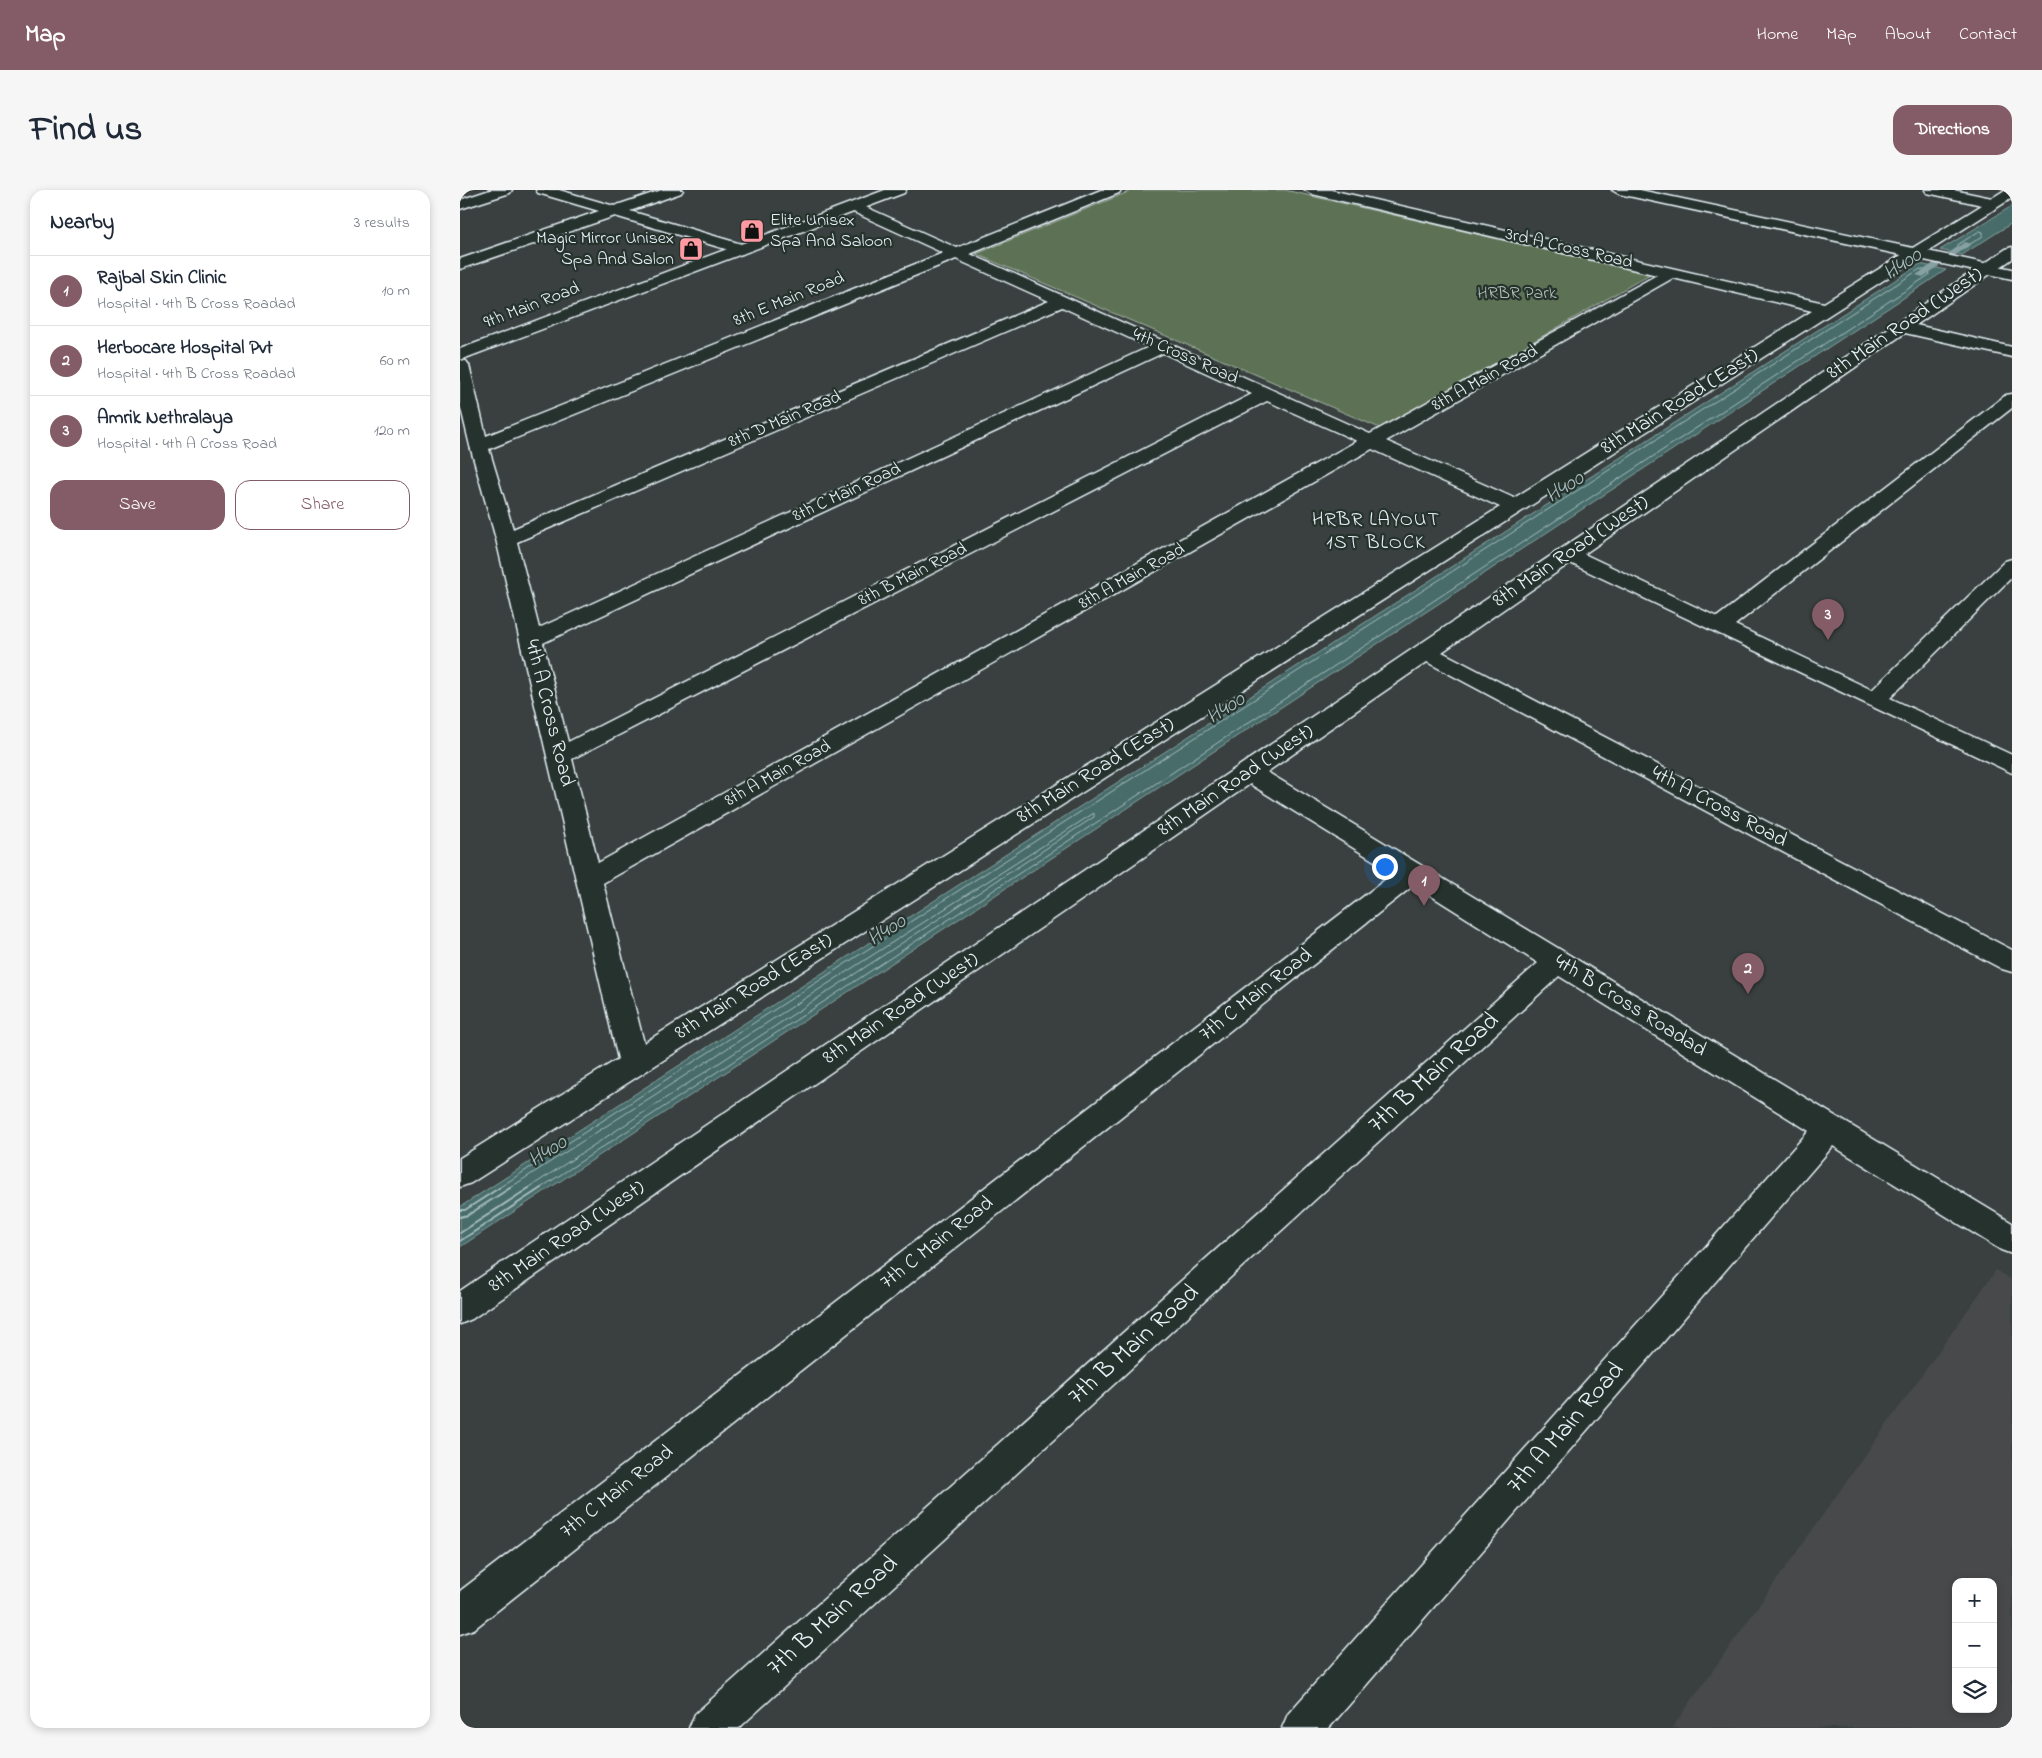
<!DOCTYPE html>
<meta charset="utf-8">
<style>
:root{--surface:#fff;--page:#f6f6f7;--text:#1f2937;--muted:#747a83;--line:#e0e1e3;--accent:#845c67}
body{margin:0;font-family:"Indie Flower",sans-serif;background:var(--page);color:var(--text)}
.controls{position:absolute;right:15px;bottom:15px;display:grid;overflow:hidden;border-radius:10px;box-shadow:0 2px 8px #0003}
.controls button{width:45px;height:45px;display:grid;place-items:center;padding:0;border:0;border-bottom:1px solid var(--line);background:var(--surface);color:var(--text);font:25px sans-serif}
.you{position:absolute;left:924px;top:676px;width:18px;height:18px;margin:-12px;border:4px solid #fff;border-radius:50%;background:#1a73e8;box-shadow:0 0 0 8px #1a73e833}
.badge{display:grid;place-items:center;width:32px;height:32px;border-radius:50%;background:var(--accent);color:#fff;font-size:16px;font-weight:700}
.pin{position:absolute;translate:-50% -41px;filter:drop-shadow(0 1px 2px #0008)}
.pin::after{content:'';position:absolute;top:26px;width:18px;height:15px;background:inherit;clip-path:polygon(0 0,100% 0,50% 100%)}
.list{margin:0;padding:0;list-style:none}
h2{display:flex;justify-content:space-between;align-items:center;height:65px;margin:0;padding:0 20px;font-size:21px}
h2 small{font-size:16px;font-weight:400;color:var(--muted)}
.list li{display:grid;grid-template-columns:32px 1fr auto;gap:15px;align-items:center;box-sizing:border-box;height:70px;padding:0 20px;border-top:1px solid var(--line)}
.list b{display:block;font-size:19px;white-space:nowrap}
.list p{margin:0;font-size:16px;white-space:nowrap;color:var(--muted)}
.list em{font-size:16px;font-style:normal;color:var(--muted)}
.actions{display:flex;gap:10px;padding:15px 20px}
.actions a{flex:1;padding:11px 0;border:1px solid var(--accent);border-radius:15px;text-align:center;font-size:18px;color:var(--accent)}
.actions .main{background:var(--accent);color:#fff}
.icon{flex:none;width:28px;height:28px;fill:none;stroke:currentColor;stroke-width:2;stroke-linecap:round;stroke-linejoin:round}
.map{position:relative;flex:none;width:1552px;height:1538px;overflow:hidden;border-radius:15px}
header{display:flex;align-items:center;gap:30px;box-sizing:border-box;height:70px;padding:0 25px;background:var(--accent);color:#fff}
header strong{font-size:24px}
nav{display:flex;gap:28px;margin-inline-start:auto;font-size:18px}
.intro{display:flex;align-items:center;justify-content:space-between;box-sizing:border-box;height:120px;padding:0 30px}
h1{margin:0;font-size:35px}
.button{padding:12px 22px;border-radius:15px;background:var(--accent);color:#fff;font-size:18px;font-weight:700}
main{display:flex;gap:30px;padding:0 30px}
aside{flex:1;background:var(--surface);border-radius:15px;box-shadow:0 2px 8px #0003}
.map>svg:first-child{display:block}
.built{fill:#46494b;fill-rule:evenodd}
.green{fill:#5d7255;stroke:#a2b2a6}
.water{fill:#476c6a;stroke:#87a1a3}
.lines{fill:none;stroke-linecap:round;stroke-linejoin:round}
.shore-far1{stroke:#a8bcbf;stroke-width:1}
.shore{stroke:#a8bcbf;stroke-width:2}
.stream{fill:#87a1a3;fill-rule:evenodd}
.minor-casing{stroke:#e8f1f8;stroke-width:3}
.tertiary-casing{stroke:#e8f1f8;stroke-width:3}
.minor{fill:#26332d;fill-rule:evenodd}
.tertiary{fill:#26332d;fill-rule:evenodd}
.labels{text-anchor:middle;dominant-baseline:central;stroke-width:4.5;stroke-linejoin:round;paint-order:stroke}
.far-poi-label{font-size:18px;fill:#e8f1f8;stroke:#26332d;text-anchor:start}
.far-street-label{font-size:18px;fill:#e8f1f8;stroke:#26332d}
.far-park-label{font-size:18px;fill:#b0beb7;stroke:#26332d}
.far-quarter-label{font-size:20px;letter-spacing:1px;fill:#e8f1f8;stroke:#26332d}
.street-label{font-size:21px;fill:#e8f1f8;stroke:#26332d}
.water-label{font-size:22px;font-style:italic;fill:#a8bcbf;stroke:#26332d}
.near-street-label{font-size:25px;fill:#e8f1f8;stroke:#26332d}
</style>
<header>
<strong>Map</strong>
<nav><a>Home</a><a>Map</a><a>About</a><a>Contact</a></nav>
</header>
<div class="intro"><h1>Find us</h1><a class="button">Directions</a></div>
<main>
<aside>
<h2>Nearby<small>3 results</small></h2>
<ul class="list">
<li><span class="badge">1</span><div><b>Rajbal Skin Clinic</b><p>Hospital · 4th B Cross Roadad</p></div><em>10 m</em></li>
<li><span class="badge">2</span><div><b>Herbocare Hospital Pvt</b><p>Hospital · 4th B Cross Roadad</p></div><em>60 m</em></li>
<li><span class="badge">3</span><div><b>Amrik Nethralaya</b><p>Hospital · 4th A Cross Road</p></div><em>120 m</em></li>
</ul>
<div class="actions"><a class="main">Save</a><a>Share</a></div>
</aside>
<div class="map">
<svg width="1552" height="1538" viewBox="0 0 1552 1538">
<rect width="100%" height="100%" fill="#39403f"/>
<filter id="ink" filterUnits="userSpaceOnUse"><feTurbulence type="fractalNoise" baseFrequency=".02" numOctaves="2"/><feDisplacementMap in="SourceGraphic" scale="10" xChannelSelector="R" yChannelSelector="G"/><feConvolveMatrix kernelMatrix="1 2 1 2 8 2 1 2 1" color-interpolation-filters="sRGB"/></filter>
<g filter="url(#ink)">
<path class="built" d="M1536,1080L1552,1090V1538H1212ZM1496,1392H1533V1519H1496Z"/>
<path class="green" d="M673,0H825L1190,84L922,239L516,64Z"/>
<g class="water">
<path d="M1552,16V33L1502,65L1480,60Z"/>
<path d="M1460,74L1486,80L0,1057V1017Z"/>
</g>
<g class="lines">
<g class="shore-far1">
<path d="M1520,41L1523,42V46L1502,59L1498,58V55Z"/>
<path d="M37,999L1460,79L1470,82L1469,85L79,999"/>
<path d="M48,999L634,623V627L67,999"/>
</g>
<g class="shore">
<path d="M0,1020H5L39,998"/>
<path d="M0,1027L8,1025L50,998"/>
<path d="M0,1043L69,998"/>
<path d="M0,1051L81,998"/>
</g>
<path class="stream" d="M1505,52L1512,54L1463,87L1456,85Z"/>
<defs>
<g id="minor">
<path d="M30,0H52L50,3L0,19V10Z"/>
<path d="M76,0H99L154,16L202,0H223L221,3L170,21L288,56L290,59L282,64L155,26L0,79V69L139,21L78,3Z"/>
<path d="M641,0H661L659,3L510,64L910,244L1197,85L852,4L845,0H871L1364,113L1522,15L1467,3L1465,0H1493L1532,8L1545,0H1552V8L11,993L0,997V968L158,869L36,349L10,256L0,214V170L6,171L9,175L26,246L483,63L389,20L387,17L389,14H399L497,58ZM496,69L589,111L53,339L29,259ZM1213,88L1352,121L1054,308L926,251ZM602,117L689,157L79,438L57,352ZM703,163L792,204L108,552L83,453ZM807,211L897,251L138,673L112,569ZM912,259L1040,317L184,853L143,693Z"/>
<path d="M1552,57V69L1456,135L1552,157V167L1445,143L1124,364L1257,427L1546,205L1552,204V218L1275,435L1412,500L1545,371L1552,369V387L1430,508L1552,565V583L1110,373L982,462L1552,760V782L1542,779L967,472L807,582L1552,1033V1064L1541,1060L1373,956L869,1538H822L828,1524L1349,941L1099,786L279,1538H229L235,1524L1078,773L954,695L14,1439L0,1444V1401L934,683L790,594L12,1129L0,1134V1101L1546,59Z"/>
</g>
<g id="tertiary">
<path d="M425,0H446L444,3L0,170V159Z"/>
<path d="M1152,0H1180L1552,79V89L1159,4Z"/>
</g>
</defs>
<use href="#minor" class="minor-casing"/>
<use href="#tertiary" class="tertiary-casing"/>
<use href="#minor" class="minor"/>
<use href="#tertiary" class="tertiary"/>
</g>
</g>
<defs>
<symbol id="shop-square" viewBox="-11 -11 22 22"><rect x="-9" y="-9" width="18" height="18" rx="4" fill="#ff9aa2" stroke="#26332d"/><path d="M-5-2.5h2.3a2.7 3.5 0 0 1 5.4 0H5L5.5 6h-11ZM-1.5-2.5h3a1.5 2.3 0 0 0-3 0Z" fill="#111"/></symbol>
</defs>
<g fill-rule="evenodd">
<use href="#shop-square" x="278" y="27" width="28" height="28"/>
<use href="#shop-square" x="217" y="45" width="28" height="28"/>
</g>
<g class="labels">
<g class="far-poi-label">
<text x="310" y="31">Elite Unisex<tspan x="310" dy="21">Spa And Saloon</tspan></text>
<text x="214" y="49" text-anchor="end">Magic Mirror Unisex<tspan x="214" dy="21">Spa And Salon</tspan></text>
</g>
<g class="far-street-label">
<text transform="translate(1109 59) rotate(13)">3rd A Cross Road</text>
<text transform="translate(329 110) rotate(-22)">8th E Main Road</text>
<text transform="translate(72 116) rotate(-21)">9th Main Road</text>
<text transform="translate(725 167) rotate(24)">4th Cross Road</text>
<text transform="translate(1025 189) rotate(-29)">8th A Main Road</text>
<text transform="translate(325 230) rotate(-23)">8th D Main Road</text>
<text transform="translate(387 303) rotate(-25)">8th C Main Road</text>
<text transform="translate(453 385) rotate(-27)">8th B Main Road</text>
<text transform="translate(672 387) rotate(-29)">8th A Main Road</text>
<text transform="translate(318 584) rotate(-29)">8th A Main Road</text>
</g>
<g class="far-park-label">
<text x="1057" y="104">HRBR Park</text>
</g>
<g class="far-quarter-label">
<text x="916" y="330">HRBR LAYOUT<tspan x="916" dy="23">1ST BLOCK</tspan></text>
</g>
<g class="street-label">
<text transform="translate(1445 134) rotate(-34)">8th Main Road (West)</text>
<text transform="translate(1220 212) rotate(-32)">8th Main Road (East)</text>
<text transform="translate(1111 362) rotate(-34)">8th Main Road (West)</text>
<text transform="translate(89 523) rotate(76)">4th A Cross Road</text>
<text transform="translate(636 581) rotate(-32)">8th Main Road (East)</text>
<text transform="translate(776 591) rotate(-34)">8th Main Road (West)</text>
<text transform="translate(1259 617) rotate(28)">4th A Cross Road</text>
<text transform="translate(294 797) rotate(-32)">8th Main Road (East)</text>
<text transform="translate(796 805) rotate(-38)">7th C Main Road</text>
<text transform="translate(1170 816) rotate(32)">4th B Cross Roadad</text>
<text transform="translate(441 819) rotate(-34)">8th Main Road (West)</text>
<text transform="translate(107 1047) rotate(-34)">8th Main Road (West)</text>
<text transform="translate(477 1053) rotate(-38)">7th C Main Road</text>
<text transform="translate(157 1302) rotate(-38)">7th C Main Road</text>
</g>
<g class="water-label">
<text transform="translate(1443 75) rotate(-34)">H400</text>
<text transform="translate(1105 298) rotate(-33)">H400</text>
<text transform="translate(766 519) rotate(-33)">H400</text>
<text transform="translate(427 741) rotate(-33)">H400</text>
<text transform="translate(88 962) rotate(-33)">H400</text>
</g>
<g class="near-street-label">
<text transform="translate(974 883) rotate(-42)">7th B Main Road</text>
<text transform="translate(674 1155) rotate(-42)">7th B Main Road</text>
<text transform="translate(1106 1238) rotate(-49)">7th A Main Road</text>
<text transform="translate(373 1426) rotate(-42)">7th B Main Road</text>
</g>
</g>
</svg>
<div class="controls">
<button>+</button>
<button>−</button>
<button><svg class="icon" aria-label="layers" viewBox="0 0 24 24"><path d="M12 4l9 5-9 5-9-5zM3 14l9 5 9-5"/></svg></button>
</div>
<div class="you"></div>
<div class="pin badge" style="left:964px;top:716px">1</div>
<div class="pin badge" style="left:1288px;top:804px">2</div>
<div class="pin badge" style="left:1368px;top:450px">3</div>
</div>
</main>
